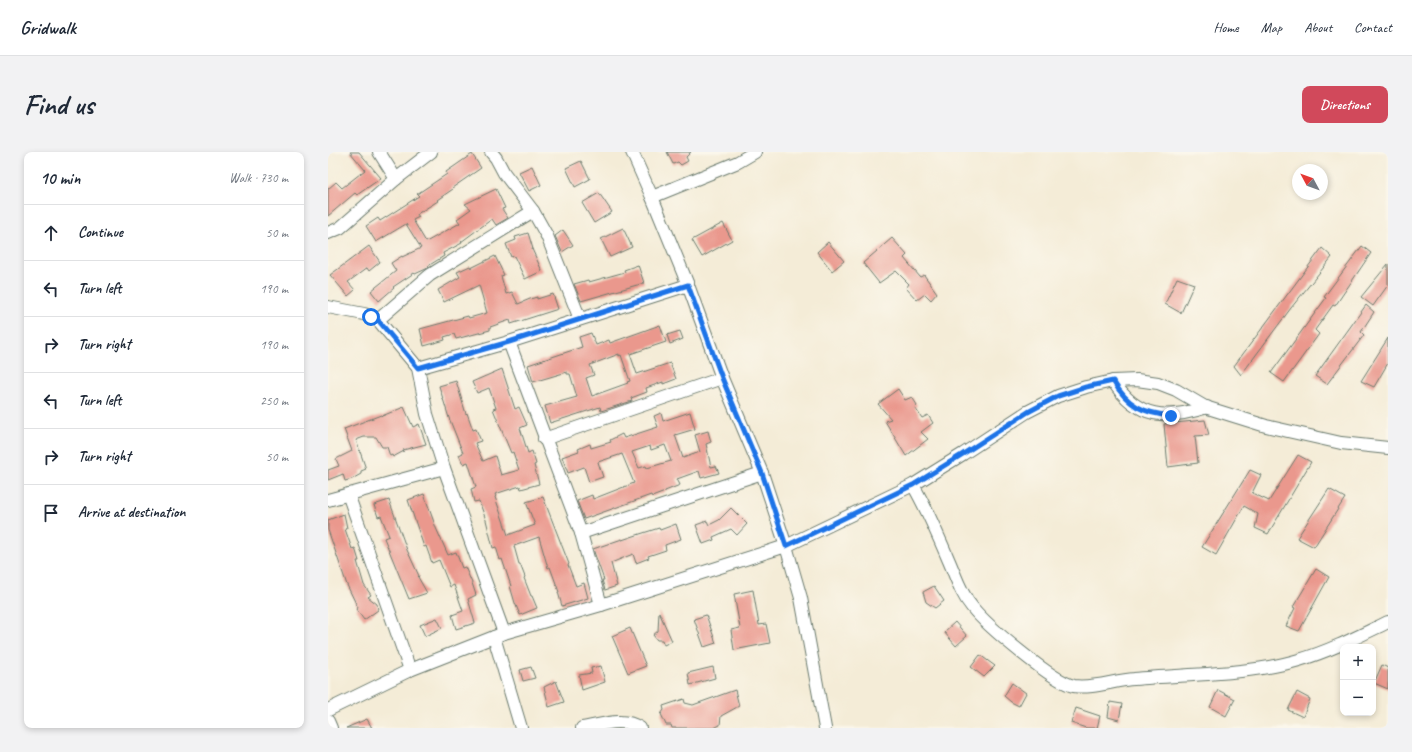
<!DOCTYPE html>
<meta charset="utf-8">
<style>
:root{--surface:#fff;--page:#f2f2f3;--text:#1f2937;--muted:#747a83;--line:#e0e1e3;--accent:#d1495b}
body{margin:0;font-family:Caveat,sans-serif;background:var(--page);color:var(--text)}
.controls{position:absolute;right:12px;bottom:12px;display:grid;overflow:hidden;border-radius:8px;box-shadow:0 2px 6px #0003}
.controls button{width:36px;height:36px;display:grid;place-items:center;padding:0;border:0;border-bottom:1px solid var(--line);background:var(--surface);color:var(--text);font:20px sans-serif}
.compass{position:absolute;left:964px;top:12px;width:36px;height:36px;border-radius:50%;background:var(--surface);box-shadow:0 2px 6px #0003;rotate:311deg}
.stop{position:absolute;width:12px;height:12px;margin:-9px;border:3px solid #1a73e8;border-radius:50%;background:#fff}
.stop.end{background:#1a73e8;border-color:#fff;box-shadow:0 1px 4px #0008}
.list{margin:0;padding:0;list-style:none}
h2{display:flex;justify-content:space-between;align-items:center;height:52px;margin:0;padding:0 16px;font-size:17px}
h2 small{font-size:13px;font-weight:400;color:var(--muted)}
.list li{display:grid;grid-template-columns:26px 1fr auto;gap:12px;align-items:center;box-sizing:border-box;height:56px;padding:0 16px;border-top:1px solid var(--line)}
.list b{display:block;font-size:15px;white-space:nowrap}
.list em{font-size:13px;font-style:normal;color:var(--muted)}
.icon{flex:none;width:22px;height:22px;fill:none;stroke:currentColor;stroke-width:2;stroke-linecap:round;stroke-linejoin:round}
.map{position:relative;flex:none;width:1060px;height:576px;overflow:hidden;border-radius:8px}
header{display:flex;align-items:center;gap:24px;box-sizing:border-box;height:56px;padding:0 20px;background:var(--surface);border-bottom:1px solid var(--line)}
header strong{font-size:19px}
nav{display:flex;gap:22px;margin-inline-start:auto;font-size:14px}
.intro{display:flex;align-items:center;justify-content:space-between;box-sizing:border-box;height:96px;padding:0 24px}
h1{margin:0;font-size:28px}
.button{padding:10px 18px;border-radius:8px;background:var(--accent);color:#fff;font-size:14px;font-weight:700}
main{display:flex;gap:24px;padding:0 24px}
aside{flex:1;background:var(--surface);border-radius:8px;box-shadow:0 2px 6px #0003}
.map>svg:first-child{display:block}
.building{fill:#ea988d;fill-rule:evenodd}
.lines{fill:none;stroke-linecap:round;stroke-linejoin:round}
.street-casing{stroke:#6a7a6d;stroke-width:14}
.street{stroke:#fff;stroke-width:12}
.route{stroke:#1a73e8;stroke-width:5}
</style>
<header>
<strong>Gridwalk</strong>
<nav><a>Home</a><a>Map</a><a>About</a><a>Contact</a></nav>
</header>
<div class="intro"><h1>Find us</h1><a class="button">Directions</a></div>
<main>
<aside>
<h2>10 min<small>Walk · 730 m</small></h2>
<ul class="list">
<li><svg class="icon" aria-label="ahead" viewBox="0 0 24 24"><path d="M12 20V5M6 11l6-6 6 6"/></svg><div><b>Continue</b></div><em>50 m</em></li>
<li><svg class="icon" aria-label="left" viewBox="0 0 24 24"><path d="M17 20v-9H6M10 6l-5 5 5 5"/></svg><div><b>Turn left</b></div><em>190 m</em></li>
<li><svg class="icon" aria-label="right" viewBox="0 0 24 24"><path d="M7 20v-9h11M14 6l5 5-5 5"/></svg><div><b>Turn right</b></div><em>190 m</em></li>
<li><svg class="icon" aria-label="left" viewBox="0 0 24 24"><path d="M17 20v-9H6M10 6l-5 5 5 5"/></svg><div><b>Turn left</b></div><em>250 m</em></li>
<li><svg class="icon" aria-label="right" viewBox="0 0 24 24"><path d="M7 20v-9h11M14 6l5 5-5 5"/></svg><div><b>Turn right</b></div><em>50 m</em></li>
<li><svg class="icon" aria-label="arrive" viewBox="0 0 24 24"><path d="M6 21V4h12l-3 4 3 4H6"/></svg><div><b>Arrive at destination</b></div></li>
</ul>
</aside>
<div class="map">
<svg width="1060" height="576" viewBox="0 0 1060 576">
<rect width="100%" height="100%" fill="#fbf7ec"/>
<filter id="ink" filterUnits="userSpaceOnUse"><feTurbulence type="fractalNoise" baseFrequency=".025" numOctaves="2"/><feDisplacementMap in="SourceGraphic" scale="8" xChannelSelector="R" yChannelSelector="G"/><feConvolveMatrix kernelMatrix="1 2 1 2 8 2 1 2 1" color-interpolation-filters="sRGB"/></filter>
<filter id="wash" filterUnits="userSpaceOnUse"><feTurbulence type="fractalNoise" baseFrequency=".012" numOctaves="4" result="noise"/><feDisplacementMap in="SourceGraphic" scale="16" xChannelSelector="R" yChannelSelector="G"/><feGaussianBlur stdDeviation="0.9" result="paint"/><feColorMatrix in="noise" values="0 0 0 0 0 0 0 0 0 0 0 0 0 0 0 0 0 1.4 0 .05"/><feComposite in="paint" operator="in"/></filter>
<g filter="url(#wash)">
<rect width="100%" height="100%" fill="#f4ecd7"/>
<g id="blocks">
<g class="building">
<path d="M22,0H31L53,26L29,43L27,41L0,64V37L8,30L14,36L37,18Z"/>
<path d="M339,0H363L358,5L360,9L353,13L350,10L345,12Z"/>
<path d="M144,2L153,16L124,36L125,37L109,48L110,49L89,62L91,65L85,68L98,90L132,71L129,67L143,57L137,52L168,37L177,56L174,57L180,66L168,73L164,67L133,90L134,91L115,101L116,104L100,114L101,115L98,117L87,122L86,121L65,135L66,136L51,149L43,139L68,119L63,111L74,104V105L93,96L78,72L48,90L38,74L50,66L52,69L91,44L89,42L119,22L118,20Z"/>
<path d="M253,9L262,27L247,35L238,16Z"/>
<path d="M204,14L213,33L201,39L191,20Z"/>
<path d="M271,41L284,60L266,71L254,51Z"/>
<path d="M395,71L404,88L374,105L364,88Z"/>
<path d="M295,76L304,95L282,105L273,87Z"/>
<path d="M235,78L245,93L234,100L227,84Z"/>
<path d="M200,81L205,97H204L214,119L197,127L186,104L183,105L178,92L188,88L187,85Z"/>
<path d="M564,86L579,103L576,106L592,125L596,123L609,141L603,148L597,142L589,148L578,136L581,132L568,119L551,131L535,111Z"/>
<path d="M500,90L516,109L504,119L489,100Z"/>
<path d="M41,94L52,110L41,119L39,116L20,130L27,138L20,144L2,123Z"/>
<path d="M1034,94L1043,101L1007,154L1005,153L987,178L991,182L956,230L943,221L998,146L996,145Z"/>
<path d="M994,96L1004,105L963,156L913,223L906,214Z"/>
<path d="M167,104L176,123L173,124L178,142L184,140L190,152L202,147L209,145V147L225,142L230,157L183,172L182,168L162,175V178L128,187L126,182L116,185L117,188L96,194L92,177L140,164L141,166L159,161L151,133L116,150L110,138L132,125L129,120L142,114L143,116Z"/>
<path d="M1060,112V133L1045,154L1033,145Z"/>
<path d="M310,113L316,131L253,149L246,132L260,128L261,130L297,120L296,118Z"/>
<path d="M849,126L866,132L853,161L837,152Z"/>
<path d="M1038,153L1046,160L1033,180L1036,183L999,232L987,224Z"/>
<path d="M332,173L338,190L302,202L309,222L342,211L348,227L335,232V230L318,236L319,240L303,246L304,249L273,259L272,255L222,271L217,254L249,245L242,222H239V220L205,230L200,213L254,195L251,185L263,181L268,193L281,188L282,191ZM291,202V204L293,203L302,229L299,230L300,231L264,244L258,226L266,223L262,213Z"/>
<path d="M352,179L355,187L342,192L339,183Z"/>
<path d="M1060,186V211L1046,235L1033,229Z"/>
<path d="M174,217L187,257L191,255L199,273L192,276L200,301L204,299L208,312L206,313L211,332L193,337L192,334L167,342L168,344L167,345L180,383L207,373L198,350L215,345L241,412L240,413L248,434L256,431L260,446L234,454L230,440H231L222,415L220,416L211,385L186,394L191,412H192L197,425L196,426L203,444H204L209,456L192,463L187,451L182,434H183L174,407L172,408L168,395L165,396L158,368L151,349L146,350L143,337L148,335L140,310L135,312L131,303L135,301L121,266L111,234L128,229L138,262L139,261L145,278L148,277L153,289L147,291L155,309L167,304L173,323L191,318L185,300L183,301L165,257L168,256L161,236L149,241L144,230Z"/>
<path d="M570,237L577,248L584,245L589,253L587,256L594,266L600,263L605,271L593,280L600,287L578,304L557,269L563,267L550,252Z"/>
<path d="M76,255L85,275L91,272L98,292L75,298L76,299L65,305L64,303L62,304L59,295H54L48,285H36L28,288L38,317L33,319V322L24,327L17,329L15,322L0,328V318L11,314L8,307L24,299L16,277L53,263L54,264Z"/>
<path d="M362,260L367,277L347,283L355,306L372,300L367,283L380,279L383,290L378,292L383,315L388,314L391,321L373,326L371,319L349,327L352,333L337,339V340L324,345L323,343L256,367L249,349L264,343L265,347L306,331L294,302L270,310L275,325L261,330L256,315L240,321L234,305L251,299L250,297L262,292L263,296L283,290L282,288L294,282L296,286L330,275L326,264L333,261L335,269ZM337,293L343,309L319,316L318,314L311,316L304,300L322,294L323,298Z"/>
<path d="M877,268L881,283L867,284L870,311L840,315L836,272Z"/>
<path d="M970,303L983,310L940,382L927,376L930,362L916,354L888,403L874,395L922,318L933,323L924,341L941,349Z"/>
<path d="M1001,337L1017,346L986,395L969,386Z"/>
<path d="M96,342L108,376L120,403L128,400L134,416L137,415L144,431L148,443L140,447L147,471L128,477L124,463L135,459L126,433L122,435L111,408L104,411L98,394L96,395L80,348Z"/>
<path d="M61,348L79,398L91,424L90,425L99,441L81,447L56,386L61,384L53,364L50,365L46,353Z"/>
<path d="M403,356L419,372L409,383L403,377L385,385L386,388L375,392L368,373L379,369L381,373L391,368Z"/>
<path d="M16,362L19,376L17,377L24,397L27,396L31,409H29L36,433L43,443L40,445L49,452L50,458L36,468L28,457L30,456L19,433L0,378V368Z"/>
<path d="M348,372L353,387L337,393L338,398L320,404L321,406L308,411L305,402L283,411L289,434L277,438L274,428H276L265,397L294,387V388L312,382L331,376L332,378Z"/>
<path d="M988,417L1001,425L971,479L958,474L967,456L965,455Z"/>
<path d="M606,434L616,449L607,456L598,450L595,440Z"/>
<path d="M425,438L431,473L438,472L442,491L406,498L403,478L412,476L406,442Z"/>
<path d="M331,460L344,489L336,493L334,488H329L325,483L330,479Z"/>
<path d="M378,463L388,491L376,495L366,467Z"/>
<path d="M109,466L114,476L97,484L92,473Z"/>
<path d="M627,470L639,484L628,494L616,480Z"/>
<path d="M302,476L318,514L300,521L284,484Z"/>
<path d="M652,503L667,514L656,525L643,515Z"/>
<path d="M1054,513L1060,516V537L1046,531Z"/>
<path d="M273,514L277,530L254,538L251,523L264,521L263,516Z"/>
<path d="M203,515L207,526L195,529L192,518Z"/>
<path d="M385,515L387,526L362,533L360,521Z"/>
<path d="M228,529L236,550L221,555L216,535Z"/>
<path d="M684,531L698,541L691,554L683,550L676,544Z"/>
<path d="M407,538L411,554L393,564L392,573L386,576H344L343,573H338L333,562L336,558L335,554L356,547L357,551L365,553Z"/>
<path d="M890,538L907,547L898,564L882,555Z"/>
<path d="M969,540L982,547L975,565L960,558Z"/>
<path d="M782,550L794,552L791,568L780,565Z"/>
<path d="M748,556L772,564L769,576H758L743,571Z"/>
<path d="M39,567L44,576H18Z"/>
</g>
</g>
</g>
<g filter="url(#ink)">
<use href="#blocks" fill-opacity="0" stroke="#6a7a6d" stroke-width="1"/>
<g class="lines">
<defs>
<g id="street">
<path d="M163,0L168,6L176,21L205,59L219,84L252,167"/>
<path d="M304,0L324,45L360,133L394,226L434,321L458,394L473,446L497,576"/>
<path d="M68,27L103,0"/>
<path d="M324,45L410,10L427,0"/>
<path d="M0,81L12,76L68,27L51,0"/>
<path d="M0,155L36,162L50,168L90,216L99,262L116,316L176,481"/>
<path d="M50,168L102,123L205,59"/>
<path d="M181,190L253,381L273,453"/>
<path d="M90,216L181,190L360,133"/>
<path d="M785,229C809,267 839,268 879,255"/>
<path d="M216,287L394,226"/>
<path d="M585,333C599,357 610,383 621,409C628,425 633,442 644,455C658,473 725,530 746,534C764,537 788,528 806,527C859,522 920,523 971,508C1002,499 1031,484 1060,470"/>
<path d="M20,342L82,518"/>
<path d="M0,348L116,316"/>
<path d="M253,381L434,321"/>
<path d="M166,485L193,576"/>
<path d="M0,558L82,518L176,481L273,453L458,394L585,333L635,302L699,260L730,244L758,235L785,229L809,228L830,231L848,238L877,255L938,274L1013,291L1060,296"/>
<path d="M0,569L3,576"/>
<path d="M254,576C273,573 295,564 312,576"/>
</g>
</defs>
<use href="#street" class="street-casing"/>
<use href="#street" class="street"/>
</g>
</g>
<g class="lines" filter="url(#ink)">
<path class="route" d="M43,165L50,168L90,216L181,190L360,133L394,226L434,321L458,394L585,333L635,302L700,260L730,244L758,235L785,229C800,254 815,261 843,264"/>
</g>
</svg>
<div class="controls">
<button>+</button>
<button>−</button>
</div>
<svg class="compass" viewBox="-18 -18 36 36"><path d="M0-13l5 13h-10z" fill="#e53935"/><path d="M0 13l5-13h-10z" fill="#747a83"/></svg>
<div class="stop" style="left:43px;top:165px"></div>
<div class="stop end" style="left:843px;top:264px"></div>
</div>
</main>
